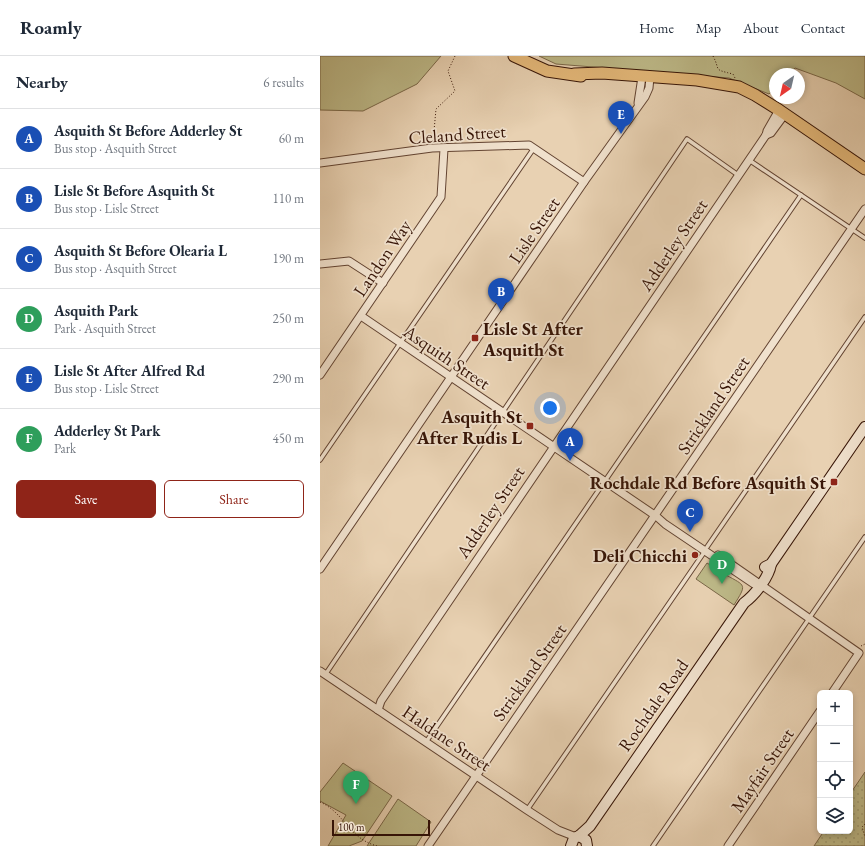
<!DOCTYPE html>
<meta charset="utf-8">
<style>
:root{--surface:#fff;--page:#f6f6f7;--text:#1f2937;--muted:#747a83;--line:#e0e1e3;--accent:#8f2418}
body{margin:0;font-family:"EB Garamond",serif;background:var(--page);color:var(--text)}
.controls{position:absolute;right:12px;bottom:12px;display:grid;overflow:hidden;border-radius:6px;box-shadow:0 2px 6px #0003}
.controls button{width:36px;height:36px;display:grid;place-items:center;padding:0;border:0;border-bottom:1px solid var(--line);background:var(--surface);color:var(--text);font:20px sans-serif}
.compass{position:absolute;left:449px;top:12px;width:36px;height:36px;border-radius:50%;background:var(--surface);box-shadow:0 2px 6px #0003;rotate:214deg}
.scale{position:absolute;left:12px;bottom:10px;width:98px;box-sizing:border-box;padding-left:4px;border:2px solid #371507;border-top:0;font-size:11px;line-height:14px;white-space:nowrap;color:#371507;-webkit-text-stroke:3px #f0e1cd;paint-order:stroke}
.you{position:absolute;left:230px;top:352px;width:14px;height:14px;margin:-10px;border:3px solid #fff;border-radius:50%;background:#1a73e8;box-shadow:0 0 0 6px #1a73e833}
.badge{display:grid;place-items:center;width:26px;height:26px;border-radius:50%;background:var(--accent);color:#fff;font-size:13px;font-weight:700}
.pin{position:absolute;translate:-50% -33px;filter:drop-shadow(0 1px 2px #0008)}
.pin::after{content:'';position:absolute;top:21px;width:14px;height:12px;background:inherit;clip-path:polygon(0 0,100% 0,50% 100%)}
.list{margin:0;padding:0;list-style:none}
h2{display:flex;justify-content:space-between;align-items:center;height:52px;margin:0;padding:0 16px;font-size:17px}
h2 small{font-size:13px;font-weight:400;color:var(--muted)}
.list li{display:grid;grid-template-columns:26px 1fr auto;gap:12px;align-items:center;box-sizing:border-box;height:60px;padding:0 16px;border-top:1px solid var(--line)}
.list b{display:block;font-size:15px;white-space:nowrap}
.list p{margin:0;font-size:13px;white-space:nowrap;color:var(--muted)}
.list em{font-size:13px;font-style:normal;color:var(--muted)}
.actions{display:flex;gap:8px;padding:12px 16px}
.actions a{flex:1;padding:9px 0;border:1px solid var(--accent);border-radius:6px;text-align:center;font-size:14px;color:var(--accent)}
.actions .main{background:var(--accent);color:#fff}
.icon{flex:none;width:22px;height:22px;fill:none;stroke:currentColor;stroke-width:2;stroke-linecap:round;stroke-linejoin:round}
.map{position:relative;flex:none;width:545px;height:790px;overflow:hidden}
header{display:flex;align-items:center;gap:24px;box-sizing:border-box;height:56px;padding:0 20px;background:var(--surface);border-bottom:1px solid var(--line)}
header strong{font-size:19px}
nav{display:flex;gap:22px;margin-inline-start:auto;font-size:14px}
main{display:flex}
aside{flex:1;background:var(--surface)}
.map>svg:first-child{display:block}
.grass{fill:url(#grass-dots);stroke:#7a6748}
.park{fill:#bdb988;stroke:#7a6748}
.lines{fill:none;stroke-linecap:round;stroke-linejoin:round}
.lane-casing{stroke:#634432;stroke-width:5.5}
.street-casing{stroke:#634432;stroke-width:9}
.secondary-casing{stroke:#371507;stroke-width:12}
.primary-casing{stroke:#371507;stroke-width:13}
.path{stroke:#371507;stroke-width:1;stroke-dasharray:1 2;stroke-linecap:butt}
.lane{stroke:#f0e1cd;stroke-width:3.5}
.street{stroke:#f0e1cd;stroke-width:7}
.secondary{stroke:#f0e1cd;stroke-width:10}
.primary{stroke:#e4b879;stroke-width:11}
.poi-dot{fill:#8f2418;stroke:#f0e1cd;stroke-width:1.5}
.labels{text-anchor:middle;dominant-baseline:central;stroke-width:3.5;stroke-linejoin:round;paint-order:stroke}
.street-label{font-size:18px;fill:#371507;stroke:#f0e1cd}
.poi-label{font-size:18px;font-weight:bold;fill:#371507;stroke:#f0e1cd;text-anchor:end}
</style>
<header>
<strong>Roamly</strong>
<nav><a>Home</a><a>Map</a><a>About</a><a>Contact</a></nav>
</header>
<main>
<aside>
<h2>Nearby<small>6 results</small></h2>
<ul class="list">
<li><span class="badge" style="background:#1a4fb4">A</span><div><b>Asquith St Before Adderley St</b><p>Bus stop · Asquith Street</p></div><em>60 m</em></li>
<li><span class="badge" style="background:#1a4fb4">B</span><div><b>Lisle St Before Asquith St</b><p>Bus stop · Lisle Street</p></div><em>110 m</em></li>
<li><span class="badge" style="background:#1a4fb4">C</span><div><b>Asquith St Before Olearia L</b><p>Bus stop · Asquith Street</p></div><em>190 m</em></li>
<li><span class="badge" style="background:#2e9e5b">D</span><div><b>Asquith Park</b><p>Park · Asquith Street</p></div><em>250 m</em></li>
<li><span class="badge" style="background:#1a4fb4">E</span><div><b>Lisle St After Alfred Rd</b><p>Bus stop · Lisle Street</p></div><em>290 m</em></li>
<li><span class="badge" style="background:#2e9e5b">F</span><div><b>Adderley St Park</b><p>Park</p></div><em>450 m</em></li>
</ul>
<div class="actions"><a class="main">Save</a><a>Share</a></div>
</aside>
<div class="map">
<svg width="545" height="790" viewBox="0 0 545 790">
<defs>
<pattern id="grass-dots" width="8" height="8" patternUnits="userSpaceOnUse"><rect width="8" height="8" fill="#bdb988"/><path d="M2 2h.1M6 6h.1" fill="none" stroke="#a39e74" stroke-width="1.8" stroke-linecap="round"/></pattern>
</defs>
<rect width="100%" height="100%" fill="#e8d1b2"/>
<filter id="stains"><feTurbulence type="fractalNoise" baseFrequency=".005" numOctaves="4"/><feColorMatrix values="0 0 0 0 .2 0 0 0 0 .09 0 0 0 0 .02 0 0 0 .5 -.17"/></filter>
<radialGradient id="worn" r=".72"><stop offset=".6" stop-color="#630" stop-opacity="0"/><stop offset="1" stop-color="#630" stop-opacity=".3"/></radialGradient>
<path class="grass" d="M545,716V790H494L504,775H530V738Z"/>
<g class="park">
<path d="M0,0H121L97,28L43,55L0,54Z"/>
<path d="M219,0H545V43L516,27L475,12L469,18H455V32L449,38L409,22L236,8Z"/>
<path d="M387,507C394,511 400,516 406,519C426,530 427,528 414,549L376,523Z"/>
<path d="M23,707L72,740L42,785L29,790H8L26,759L0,745V736Z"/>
<path d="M78,743L111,766L96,790H47Z"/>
</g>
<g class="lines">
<defs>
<g id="lane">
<path d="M429,104L545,182"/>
<path d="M0,404L214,92"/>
<path d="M387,491L545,261"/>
<path d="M5,619L367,83L418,119"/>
<path d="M106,686L481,139"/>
<path d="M207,754L385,495"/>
<path d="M333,790L545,481"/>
</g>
<g id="street">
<path d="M318,47L322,21"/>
<path d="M446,79L451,77L465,58"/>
<path d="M0,107L112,92L209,89L264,126"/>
<path d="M0,208L29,205L63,227"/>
<path d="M41,260L336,460L345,468L434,528L440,530"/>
<path d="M0,319L121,141L124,93"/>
<path d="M398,499L539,597L512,637"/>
<path d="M0,513L264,126L325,41L329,32L330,21"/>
<path d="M0,615L207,754L238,774L256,781"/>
<path d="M58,654L61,645L446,79L447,75L459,54"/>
<path d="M108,790L545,153"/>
<path d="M408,790L500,655"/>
</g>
<g id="secondary">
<path d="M445,511L451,508L545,371"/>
<path d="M259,780L270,770L424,547C435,539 449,521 451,508"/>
<path d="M251,790L254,782L259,780L266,784L267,790"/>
</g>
<g id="primary">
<path d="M194,0L227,15L261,20"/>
<path d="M254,18L282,17L377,24L419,31L435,39L459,54L545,113"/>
</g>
</defs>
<use href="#lane" class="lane-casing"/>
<use href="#street" class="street-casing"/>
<use href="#secondary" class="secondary-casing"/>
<use href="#primary" class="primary-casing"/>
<g class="path">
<path d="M393,0C401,15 392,13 413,18L415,22"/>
<path d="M113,86L116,53L135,35L128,15L135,0"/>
<path d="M541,590L545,588"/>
<path d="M0,746C25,757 28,782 57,790"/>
<path d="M545,768L542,771L545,781"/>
</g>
<use href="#lane" class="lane"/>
<use href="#street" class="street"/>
<use href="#secondary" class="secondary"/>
<use href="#primary" class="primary"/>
</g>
<g class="poi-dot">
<rect x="151" y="278" width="8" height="8" rx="2"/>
<rect x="206" y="366" width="8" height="8" rx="2"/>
<rect x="510" y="422" width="8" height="8" rx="2"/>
<circle cx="375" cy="499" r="4"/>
</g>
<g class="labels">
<g class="street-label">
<text transform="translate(137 78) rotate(-4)">Cleland Street</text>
<text transform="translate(214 174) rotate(-56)">Lisle Street</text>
<text transform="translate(353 189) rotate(-56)">Adderley Street</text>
<text transform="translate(62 202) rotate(-56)">Landon Way</text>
<text transform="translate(127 301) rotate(34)">Asquith Street</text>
<text transform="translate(393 349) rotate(-56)">Strickland Street</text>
<text transform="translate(170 456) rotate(-56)">Adderley Street</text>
<text transform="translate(209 616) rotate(-55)">Strickland Street</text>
<text transform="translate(333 649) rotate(-55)">Rochdale Road</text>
<text transform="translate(127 682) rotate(34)">Haldane Street</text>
<text transform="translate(442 714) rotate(-56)">Mayfair Street</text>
</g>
<g class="poi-label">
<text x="163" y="272" text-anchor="start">Lisle St After<tspan x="163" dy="21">Asquith St</tspan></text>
<text x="202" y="360">Asquith St<tspan x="202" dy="21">After Rudis L</tspan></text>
<text x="506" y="426">Rochdale Rd Before Asquith St</text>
<text x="367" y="499">Deli Chicchi</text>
</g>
</g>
<rect width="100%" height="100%" filter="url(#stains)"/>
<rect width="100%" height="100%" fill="url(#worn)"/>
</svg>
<div class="controls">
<button>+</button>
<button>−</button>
<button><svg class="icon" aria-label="locate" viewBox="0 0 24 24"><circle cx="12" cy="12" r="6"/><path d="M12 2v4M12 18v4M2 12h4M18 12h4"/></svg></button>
<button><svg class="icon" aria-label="layers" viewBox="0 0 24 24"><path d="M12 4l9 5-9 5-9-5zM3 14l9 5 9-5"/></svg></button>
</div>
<svg class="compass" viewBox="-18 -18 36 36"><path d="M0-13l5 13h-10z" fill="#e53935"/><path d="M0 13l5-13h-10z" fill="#747a83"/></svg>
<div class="scale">100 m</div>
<div class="you"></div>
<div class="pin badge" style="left:250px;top:405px;background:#1a4fb4">A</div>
<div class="pin badge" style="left:181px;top:255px;background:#1a4fb4">B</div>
<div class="pin badge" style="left:370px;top:476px;background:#1a4fb4">C</div>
<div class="pin badge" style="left:402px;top:528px;background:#2e9e5b">D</div>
<div class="pin badge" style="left:301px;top:78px;background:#1a4fb4">E</div>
<div class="pin badge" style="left:36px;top:748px;background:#2e9e5b">F</div>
</div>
</main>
